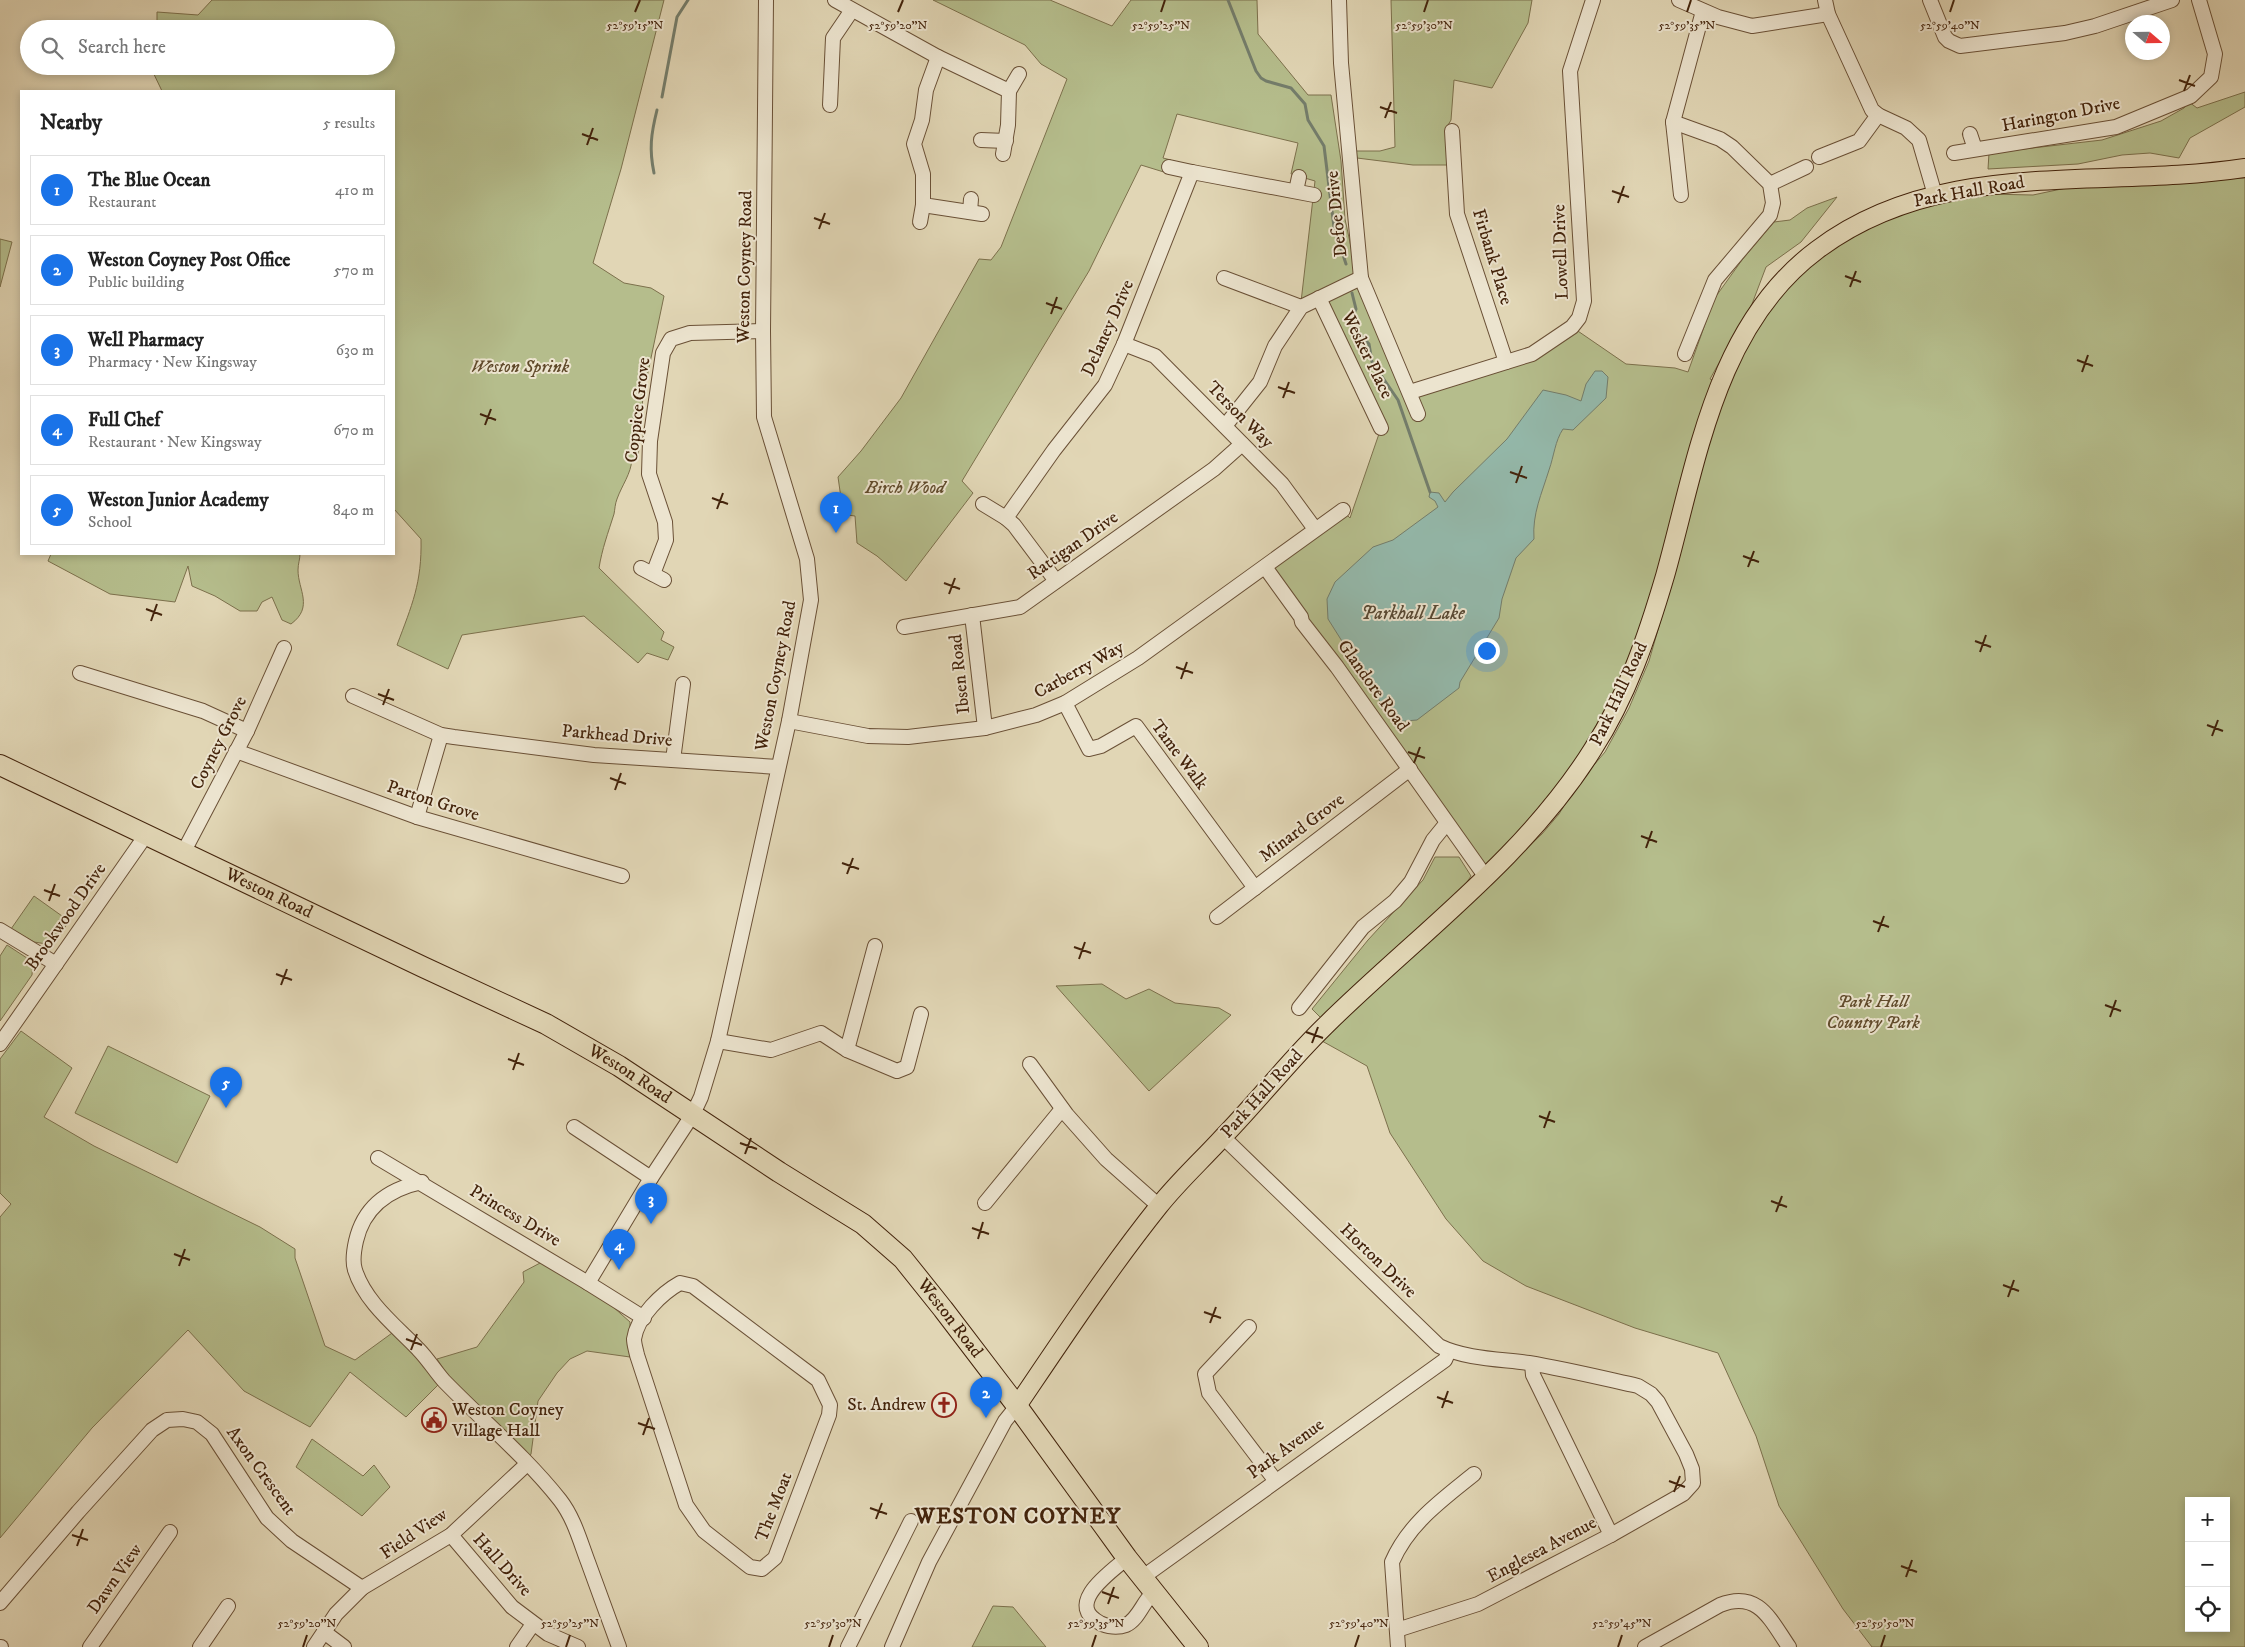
<!DOCTYPE html>
<meta charset="utf-8">
<style>
:root{--surface:#fff;--page:#f2f2f2;--text:#222;--muted:#767676;--line:#e0e0e0;--accent:#1a73e8}
body{margin:0;font-family:"IM FELL DW Pica",serif;background:var(--page);color:var(--text)}
.controls{position:absolute;right:15px;bottom:15px;display:grid;overflow:hidden;border-radius:0px;box-shadow:0 2px 8px #0003}
.controls button{width:45px;height:45px;display:grid;place-items:center;padding:0;border:0;border-bottom:1px solid var(--line);background:var(--surface);color:var(--text);font:25px sans-serif}
.compass{position:absolute;left:2125px;top:15px;width:45px;height:45px;border-radius:50%;background:var(--surface);box-shadow:0 2px 8px #0003;rotate:110deg}
.you{position:absolute;left:1486px;top:650px;width:18px;height:18px;margin:-12px;border:4px solid #fff;border-radius:50%;background:#1a73e8;box-shadow:0 0 0 8px #1a73e833}
.badge{display:grid;place-items:center;width:32px;height:32px;border-radius:50%;background:var(--accent);color:#fff;font-size:16px;font-weight:700}
.pin{position:absolute;translate:-50% -41px;filter:drop-shadow(0 1px 2px #0008)}
.pin::after{content:'';position:absolute;top:26px;width:18px;height:15px;background:inherit;clip-path:polygon(0 0,100% 0,50% 100%)}
.list{margin:0;padding:0;list-style:none}
h2{display:flex;justify-content:space-between;align-items:center;height:65px;margin:0;padding:0 20px;font-size:21px}
h2 small{font-size:16px;font-weight:400;color:var(--muted)}
.list li{display:grid;grid-template-columns:32px 1fr auto;gap:15px;align-items:center;box-sizing:border-box;height:70px;margin:0 10px 10px;padding:0 10px;border:1px solid var(--line);border-radius:0px}
.list b{display:block;font-size:19px;white-space:nowrap}
.list p{margin:0;font-size:16px;white-space:nowrap;color:var(--muted)}
.list em{font-size:16px;font-style:normal;color:var(--muted)}
.icon{flex:none;width:28px;height:28px;fill:none;stroke:currentColor;stroke-width:2;stroke-linecap:round;stroke-linejoin:round}
.map{position:relative;flex:none;width:2245px;height:1647px;overflow:hidden}
.search{position:absolute;background:var(--surface);box-shadow:0 2px 8px #0003;left:20px;top:20px;width:375px;height:55px;display:flex;align-items:center;gap:12px;box-sizing:border-box;padding:0 18px;border-radius:28px;color:var(--muted);font-size:19px}
.panel{position:absolute;background:var(--surface);box-shadow:0 2px 8px #0003;left:20px;top:90px;width:375px;height:465px;border-radius:0px}
.map>svg:first-child{display:block}
.green{fill:#b5bd8c;stroke:#7c704c;fill-rule:evenodd}
.water{fill:#94b9ab;stroke:#747d6b}
.lines{fill:none;stroke-linecap:round;stroke-linejoin:round}
.stream{stroke:#747d6b;stroke-width:3}
.minor-casing{stroke:#6a5036;stroke-width:16}
.major-casing{stroke:#43230b;stroke-width:20}
.highway-casing{stroke:#43230b;stroke-width:22}
.minor{stroke:#ece4cf;stroke-width:14}
.major{stroke:#e1d6b5;stroke-width:18}
.highway{stroke:#e1d6b5;stroke-width:20}
.ticks{fill:none;stroke:#43230b;stroke-width:2}
.labels{text-anchor:middle;dominant-baseline:central;stroke-width:4;stroke-linejoin:round;paint-order:stroke}
.street-label{font-size:18px;fill:#43230b;stroke:#ece4cf}
.park-label{font-size:18px;font-style:italic;fill:#604a2b;stroke:#ece4cf}
.poi-label{font-size:18px;fill:#43230b;stroke:#ece4cf;text-anchor:end}
.water-label{font-size:19px;font-style:italic;fill:#574833;stroke:#ece4cf}
.district-label{font-size:22px;font-weight:bold;letter-spacing:1px;fill:#43230b;stroke:#ece4cf}
.ticks-label{font-size:12px;text-anchor:middle;fill:#43230b;stroke:#ece4cf;stroke-width:4;stroke-linejoin:round;paint-order:stroke}
</style>
<div class="map">
<svg width="2245" height="1647" viewBox="0 0 2245 1647">
<rect width="100%" height="100%" fill="#e1d6b5"/>
<filter id="stains"><feTurbulence type="fractalNoise" baseFrequency=".004" numOctaves="4"/><feColorMatrix values="0 0 0 0 .2 0 0 0 0 .09 0 0 0 0 .02 0 0 0 .5 -.17"/></filter>
<radialGradient id="worn" r=".72"><stop offset=".6" stop-color="#630" stop-opacity="0"/><stop offset="1" stop-color="#630" stop-opacity=".3"/></radialGradient>
<g class="green">
<path d="M212,0H664L621,169L593,263L624,283L651,288L664,296L643,396L638,459H632C631,474 622,485 617,499C615,504 615,509 614,514C608,533 602,549 599,568L664,632L661,640L674,647L668,660L647,653L638,663L584,616L462,635L448,669L397,645C412,605 422,583 421,539L394,509V91H162L150,66H386V29H157V12L198,15Z"/>
<path d="M933,0H1050L1112,26L1131,0H1257L1258,34L1308,95H1331L1341,161L1345,219L1357,275L1301,302L1315,181L1291,174L1298,143L1177,114L1163,158L1171,160L1167,173L1141,165L1089,271L962,481L973,493L906,581L877,556L857,543L855,516L840,514L837,506L842,505L838,477L861,451L901,398L979,259L991,260L1001,247L1067,79L1041,64L1025,45Z"/>
<path d="M1391,0H1532L1528,23L1492,88L1454,80L1451,120L1447,127L1449,165H1413L1357,158L1356,151H1380L1395,147Z"/>
<path d="M2245,92V107L2190,138L2179,158L2150,153L2122,155L2078,164L1988,169L1989,153L2102,140L2161,121L2184,108L2189,102L2197,108Z"/>
<path d="M2245,178V1647H1872L1843,1609L1779,1506L1756,1436L1718,1353L1635,1328L1526,1286L1483,1261L1446,1219L1390,1133L1367,1066L1322,1041L1469,900L1542,834L1559,814L1576,786L1605,752L1629,708L1649,661L1676,567L1705,444L1732,376L1753,334L1776,300L1828,249L1890,217L1943,201L1986,194L2033,195L2085,184ZM2189,1501H2226V1628H2189Z"/>
<path d="M1837,197L1801,242L1766,267L1752,304L1710,379L1720,383L1658,597L1593,750L1485,876L1265,567L1345,513L1350,518L1381,428L1319,298L1361,278L1409,392L1532,354L1572,327L1626,364L1675,368L1688,372L1714,299L1742,260L1774,222L1790,220L1807,208Z"/>
<path d="M0,239L12,242L0,287Z"/>
<path d="M51,554H300C300,559 298,564 298,570C298,590 314,607 291,624L282,620L272,597L262,602L257,611H240L215,596L192,586L188,566L175,602L110,594L48,561Z"/>
<path d="M1435,857H1459L1471,876L1465,885L1322,1019L1312,1009L1368,940L1423,880Z"/>
<path d="M34,896L69,921L53,945L34,942L11,929Z"/>
<path d="M7,945L33,962L32,975L0,1021V956Z"/>
<path d="M1102,984L1126,999L1149,989L1175,1003L1219,1008L1231,1015L1149,1091L1056,986Z"/>
<path d="M21,1031L72,1068L44,1117L94,1146L260,1227L295,1249V1258L325,1346L355,1360L399,1328L443,1380L406,1417L350,1372L310,1427L244,1391L188,1330L92,1428L0,1538V1217L11,1204L0,1193V1059Z"/>
<path d="M108,1046L210,1096L177,1163L75,1113Z"/>
<path d="M542,1262L593,1289L630,1322V1357L587,1351L570,1359L557,1373L538,1401L531,1454L528,1458L447,1374L437,1359L477,1347L524,1282L523,1272Z"/>
<path d="M312,1439L363,1476L374,1465L390,1487L362,1516L296,1467Z"/>
<path d="M993,1606L1013,1607L1046,1647H972Z"/>
</g>
<path class="water" d="M1595,371H1602L1608,377L1606,398L1573,430L1563,429C1555,441 1554,456 1549,470C1542,493 1532,514 1534,539L1516,558L1502,599L1499,618L1460,682L1459,688L1417,720L1393,722L1328,619L1327,599L1335,582L1373,547L1393,540L1438,507L1435,501L1429,497L1430,492L1439,493L1445,502L1453,492L1507,439L1543,390L1566,395L1581,401L1586,384Z"/>
<g class="lines">
<g class="stream">
<path d="M1228,0L1256,71L1261,78L1266,81L1291,88L1305,104L1308,120L1324,146L1334,227L1346,264"/>
<path d="M662,97L677,17L688,0"/>
<path d="M654,173C649,149 651,134 657,110"/>
<path d="M1352,293L1356,309L1349,323L1369,344L1372,362L1398,400L1430,492"/>
</g>
<defs>
<g id="minor">
<path d="M835,0L938,57L1009,91L1008,125L1003,154"/>
<path d="M1339,0L1341,63L1361,278L1418,414"/>
<path d="M1679,0L1718,17L1752,26L1828,14"/>
<path d="M1825,0L1828,14L1872,110L1878,115L1906,128L1919,140L1935,195"/>
<path d="M1930,0L1945,37L1949,41L1960,46L2065,33L2095,26L2172,0"/>
<path d="M938,57L926,90L922,120L914,144L923,174V205L982,214"/>
<path d="M1009,91L1019,74"/>
<path d="M830,105L833,38L852,10"/>
<path d="M1673,122L1720,139L1732,147L1770,184L1773,203L1770,215L1715,280L1685,354"/>
<path d="M1452,131L1457,214L1506,362"/>
<path d="M1970,134L1975,149"/>
<path d="M981,140L1006,141"/>
<path d="M1954,153L2116,127L2191,96L2211,77L2215,54L2199,0"/>
<path d="M1819,157L1859,141L1878,115"/>
<path d="M1169,167L1192,172"/>
<path d="M1770,184L1806,167"/>
<path d="M1296,191L1299,177"/>
<path d="M1681,195L1673,122L1703,11"/>
<path d="M970,212L971,199"/>
<path d="M920,222L923,205"/>
<path d="M1224,278L1301,307"/>
<path d="M1319,298L1381,428"/>
<path d="M1124,344L1155,356L1282,484L1315,529"/>
<path d="M1410,392L1532,354L1572,327L1579,318L1584,301L1570,71L1593,0"/>
<path d="M1225,426L1260,382L1275,346L1301,307L1361,278"/>
<path d="M983,504L1006,518"/>
<path d="M1265,567L1301,617L1302,622L1337,667L1485,876"/>
<path d="M641,568L664,580"/>
<path d="M653,574L666,540L665,522L649,474L650,441L663,353L671,339L690,333L763,331"/>
<path d="M1056,581L1014,525L1006,518L1054,450L1105,385L1124,344L1192,172L1314,195"/>
<path d="M972,615L985,728"/>
<path d="M904,627L1020,607L1214,469L1242,444"/>
<path d="M80,673L203,711L247,731"/>
<path d="M353,696L441,735L454,737L594,755L778,767"/>
<path d="M1065,703L1089,749L1101,746L1136,726L1255,888"/>
<path d="M789,721L868,736L908,737L985,728L1036,715L1065,703L1138,658L1343,510"/>
<path d="M236,751L417,817L622,876"/>
<path d="M673,760L683,684"/>
<path d="M417,817L441,735"/>
<path d="M183,853L247,731L284,648"/>
<path d="M1217,917L1410,769"/>
<path d="M0,930L56,964"/>
<path d="M1299,1008L1363,927L1395,901L1411,882L1433,840L1446,824"/>
<path d="M718,1041L771,1050L821,1033L847,1050L897,1071L907,1067L921,1014"/>
<path d="M0,1044L146,835"/>
<path d="M847,1050L875,946"/>
<path d="M1030,1064L1067,1115L1106,1159L1159,1206"/>
<path d="M574,1127L651,1178"/>
<path d="M1223,1137L1439,1346C1466,1359 1499,1359 1529,1363C1565,1369 1602,1378 1638,1386L1651,1394L1658,1402L1686,1454L1692,1469L1693,1483L1683,1494L1611,1535L1478,1604L1397,1630"/>
<path d="M378,1158L588,1283"/>
<path d="M422,1182C389,1189 364,1206 356,1241C354,1250 352,1261 355,1270C365,1302 396,1326 418,1349C428,1359 435,1371 444,1381C483,1421 526,1457 560,1500C574,1518 580,1541 588,1562C598,1590 609,1619 619,1647"/>
<path d="M985,1203L1062,1109"/>
<path d="M680,1283L693,1286L818,1380L830,1405L829,1415L775,1558L762,1569L750,1567L704,1531L686,1505L637,1355C636,1350 634,1344 634,1339C637,1317 662,1293 680,1283Z"/>
<path d="M644,1318L588,1283L651,1178L693,1114L701,1097L718,1041L789,721L811,600L807,559L764,417L763,331L766,0"/>
<path d="M1249,1327L1205,1374L1209,1393L1275,1480"/>
<path d="M1532,1364L1533,1375L1611,1535"/>
<path d="M451,1535L512,1607L548,1634L578,1647"/>
<path d="M1127,1558C1112,1571 1063,1604 1100,1623C1107,1627 1118,1628 1126,1625C1139,1619 1143,1601 1154,1592"/>
<path d="M1143,1577L1445,1360L1449,1351"/>
<path d="M0,1603L78,1512L152,1430L167,1420L183,1419L197,1422L212,1434L267,1518L292,1541L362,1588"/>
<path d="M324,1632L344,1647"/>
<path d="M0,1647H1"/>
<path d="M90,1647L170,1532"/>
<path d="M200,1647L228,1606"/>
<path d="M314,1647L336,1614L362,1588L451,1535L527,1464"/>
<path d="M517,1647L533,1624"/>
<path d="M848,1647L911,1521"/>
<path d="M892,1647L929,1562L1005,1421L1017,1406"/>
<path d="M1398,1647L1392,1562C1409,1523 1442,1500 1474,1474"/>
<path d="M1645,1647L1720,1605C1758,1590 1770,1619 1789,1647"/>
</g>
<path id="major" d="M1017,1406C1063,1338 1108,1270 1159,1206C1178,1182 1202,1160 1223,1137C1258,1101 1289,1061 1325,1026C1415,937 1525,858 1593,749C1627,696 1647,637 1665,576C1697,462 1715,326 1817,250C1941,156 2101,190 2245,168"/>
<g id="highway">
<path id="s1" d="M0,765L423,967L546,1024L619,1066L779,1172L863,1224L903,1259L943,1309L1017,1406L1127,1558L1198,1647"/>
</g>
</defs>
<use href="#minor" class="minor-casing"/>
<use href="#major" class="major-casing"/>
<use href="#highway" class="highway-casing"/>
<use href="#minor" class="minor"/>
<use href="#major" class="major"/>
<use href="#highway" class="highway"/>
</g>
<path class="ticks" d="M635,12L640,0M898,12L903,0M1161,12L1165,0M1424,12L1428,0M1687,12L1691,0M1950,12L1954,0M2179,80L2195,86M2184,91L2190,75M1380,107L1397,113M1385,118L1391,102M582,134L598,140M587,145L593,128M1612,191L1629,197M1618,203L1624,186M814,218L830,224M819,229L825,213M1845,276L1861,282M1850,287L1856,271M1046,303L1062,309M1051,314L1057,297M2077,360L2093,366M2082,372L2088,355M1278,387L1295,393M1283,398L1289,382M480,414L496,420M485,425L491,409M1510,472L1527,478M1516,483L1522,466M712,498L728,504M717,509L723,493M1743,556L1759,562M1748,567L1754,551M944,583L960,589M949,594L955,578M146,609L162,615M151,621L157,604M1975,641L1991,647M1980,652L1986,635M1176,667L1193,673M1181,679L1187,662M378,694L394,700M383,705L389,689M2207,725L2223,731M2212,736L2218,720M1408,752L1425,758M1414,763L1420,747M610,778L626,784M615,790L621,773M1641,836L1657,842M1646,848L1652,831M842,863L859,869M847,874L853,858M44,890L60,896M49,901L55,884M1873,921L1889,927M1878,932L1884,916M1074,947L1091,953M1079,959L1085,942M276,974L292,980M281,985L287,969M2105,1005L2121,1011M2110,1017L2116,1000M1306,1032L1323,1038M1312,1043L1318,1027M508,1059L524,1065M513,1070L519,1053M1539,1116L1555,1122M1544,1128L1550,1111M740,1143L757,1149M745,1154L751,1138M1771,1201L1787,1207M1776,1212L1782,1196M972,1228L989,1234M978,1239L983,1222M174,1254L190,1260M179,1266L185,1249M2003,1285L2019,1291M2008,1297L2014,1280M1204,1312L1221,1318M1210,1323L1216,1307M406,1339L422,1345M411,1350L417,1334M1437,1397L1453,1403M1442,1408L1448,1391M638,1423L655,1429M643,1435L649,1418M1669,1481L1685,1487M1674,1492L1680,1476M870,1508L887,1514M876,1519L882,1503M72,1535L88,1540M77,1546L83,1529M1901,1566L1917,1572M1906,1577L1912,1560M1102,1592L1119,1598M1108,1604L1114,1587M303,1647L307,1635M566,1647L570,1635M829,1647L833,1635M1092,1647L1096,1635M1355,1647L1359,1635M1618,1647L1622,1635M1881,1647L1885,1635"/>
<defs>
<symbol id="church-ring" viewBox="-11 -11 22 22"><circle r="9.5" fill="#ece4cf" stroke="#8f2418" stroke-width="1.5"/><path d="M-1.2-6h2.4v3.5h3.3v2.4h-3.3V6h-2.4V-.1h-3.3v-2.4h3.3Z" fill="#8f2418"/></symbol>
<symbol id="civic-ring" viewBox="-11 -11 22 22"><circle r="9.5" fill="#ece4cf" stroke="#8f2418" stroke-width="1.5"/><path d="M-.6-6.5H3V-4.5H.6V-3L4-1V1h2V6H-6V1h2V-1L-.6-3ZM-1.2 2.5V6h2.4V2.5Z" fill="#8f2418"/></symbol>
</defs>
<g fill-rule="evenodd">
<use href="#church-ring" x="930" y="1391" width="28" height="28"/>
<use href="#civic-ring" x="420" y="1406" width="28" height="28"/>
</g>
<g class="labels">
<g class="street-label">
<text transform="translate(2061 115) rotate(-11)">Harington Drive</text>
<text transform="translate(1969 192) rotate(-10)">Park Hall Road</text>
<text transform="translate(1337 214) rotate(-96)">Defoe Drive</text>
<text transform="translate(1561 252) rotate(-92)">Lowell Drive</text>
<text transform="translate(1492 257) rotate(73)">Firbank Place</text>
<text transform="translate(745 267) rotate(-89)">Weston Coyney Road</text>
<text transform="translate(1108 328) rotate(-66)">Delaney Drive</text>
<text transform="translate(1367 355) rotate(64)">Wesker Place</text>
<text transform="translate(638 410) rotate(-83)">Coppice Grove</text>
<text transform="translate(1240 415) rotate(45)">Terson Way</text>
<text transform="translate(1073 546) rotate(-35)">Rattigan Drive</text>
<text transform="translate(1079 670) rotate(-29)">Carberry Way</text>
<text transform="translate(960 674) rotate(-96)">Ibsen Road</text>
<text transform="translate(776 676) rotate(-79)">Weston Coyney Road</text>
<text transform="translate(1373 686) rotate(54)">Glandore Road</text>
<text transform="translate(1619 694) rotate(-65)">Park Hall Road</text>
<text transform="translate(617 736) rotate(5)">Parkhead Drive</text>
<text transform="translate(219 743) rotate(-63)">Coyney Grove</text>
<text transform="translate(1179 755) rotate(53)">Tame Walk</text>
<text transform="translate(433 801) rotate(18)">Parton Grove</text>
<text transform="translate(1302 828) rotate(-37)">Minard Grove</text>
<text stroke="none"><textPath href="#s1" startOffset="298">Weston Road</textPath></text>
<text transform="translate(66 917) rotate(-55)">Brookwood Drive</text>
<text stroke="none"><textPath href="#s1" startOffset="702">Weston Road</textPath></text>
<text transform="translate(1262 1094) rotate(-48)">Park Hall Road</text>
<text transform="translate(515 1216) rotate(31)">Princess Drive</text>
<text transform="translate(1378 1261) rotate(44)">Horton Drive</text>
<text stroke="none"><textPath href="#s1" startOffset="1108">Weston Road</textPath></text>
<text transform="translate(1286 1449) rotate(-36)">Park Avenue</text>
<text transform="translate(261 1471) rotate(54)">Axon Crescent</text>
<text transform="translate(774 1507) rotate(-69)">The Moat</text>
<text transform="translate(414 1534) rotate(-34)">Field View</text>
<text transform="translate(1542 1550) rotate(-28)">Englesea Avenue</text>
<text transform="translate(502 1565) rotate(48)">Hall Drive</text>
<text transform="translate(115 1579) rotate(-55)">Dawn View</text>
</g>
<g class="park-label">
<text x="520" y="367">Weston Sprink</text>
<text x="905" y="488">Birch Wood</text>
<text x="1873" y="1002">Park Hall<tspan x="1873" dy="21">Country Park</tspan></text>
</g>
<g class="poi-label">
<text x="926" y="1405">St. Andrew</text>
<text x="452" y="1410" text-anchor="start">Weston Coyney<tspan x="452" dy="21">Village Hall</tspan></text>
</g>
<g class="water-label">
<text x="1413" y="613">Parkhall Lake</text>
</g>
<g class="district-label">
<text x="1018" y="1516">WESTON COYNEY</text>
</g>
</g>
<g class="ticks-label">
<text x="635" y="29">52°59'15"N</text>
<text x="898" y="29">52°59'20"N</text>
<text x="1161" y="29">52°59'25"N</text>
<text x="1424" y="29">52°59'30"N</text>
<text x="1687" y="29">52°59'35"N</text>
<text x="1950" y="29">52°59'40"N</text>
<text x="307" y="1627">52°59'20"N</text>
<text x="570" y="1627">52°59'25"N</text>
<text x="833" y="1627">52°59'30"N</text>
<text x="1096" y="1627">52°59'35"N</text>
<text x="1359" y="1627">52°59'40"N</text>
<text x="1622" y="1627">52°59'45"N</text>
<text x="1885" y="1627">52°59'50"N</text>
</g>
<rect width="100%" height="100%" filter="url(#stains)"/>
<rect width="100%" height="100%" fill="url(#worn)"/>
</svg>
<div class="controls">
<button>+</button>
<button>−</button>
<button><svg class="icon" aria-label="locate" viewBox="0 0 24 24"><circle cx="12" cy="12" r="6"/><path d="M12 2v4M12 18v4M2 12h4M18 12h4"/></svg></button>
</div>
<svg class="compass" viewBox="-18 -18 36 36"><path d="M0-13l5 13h-10z" fill="#e53935"/><path d="M0 13l5-13h-10z" fill="#767676"/></svg>
<div class="you"></div>
<div class="pin badge" style="left:836px;top:533px">1</div>
<div class="pin badge" style="left:986px;top:1418px">2</div>
<div class="pin badge" style="left:651px;top:1224px">3</div>
<div class="pin badge" style="left:619px;top:1270px">4</div>
<div class="pin badge" style="left:226px;top:1108px">5</div>
<div class="search"><svg class="icon" aria-label="search" viewBox="0 0 24 24"><circle cx="10" cy="10" r="6"/><path d="M15 15l6 6"/></svg>Search here</div>
<section class="panel">
<h2>Nearby<small>5 results</small></h2>
<ul class="list">
<li><span class="badge">1</span><div><b>The Blue Ocean</b><p>Restaurant</p></div><em>410 m</em></li>
<li><span class="badge">2</span><div><b>Weston Coyney Post Office</b><p>Public building</p></div><em>570 m</em></li>
<li><span class="badge">3</span><div><b>Well Pharmacy</b><p>Pharmacy · New Kingsway</p></div><em>630 m</em></li>
<li><span class="badge">4</span><div><b>Full Chef</b><p>Restaurant · New Kingsway</p></div><em>670 m</em></li>
<li><span class="badge">5</span><div><b>Weston Junior Academy</b><p>School</p></div><em>840 m</em></li>
</ul>
</section>
</div>
